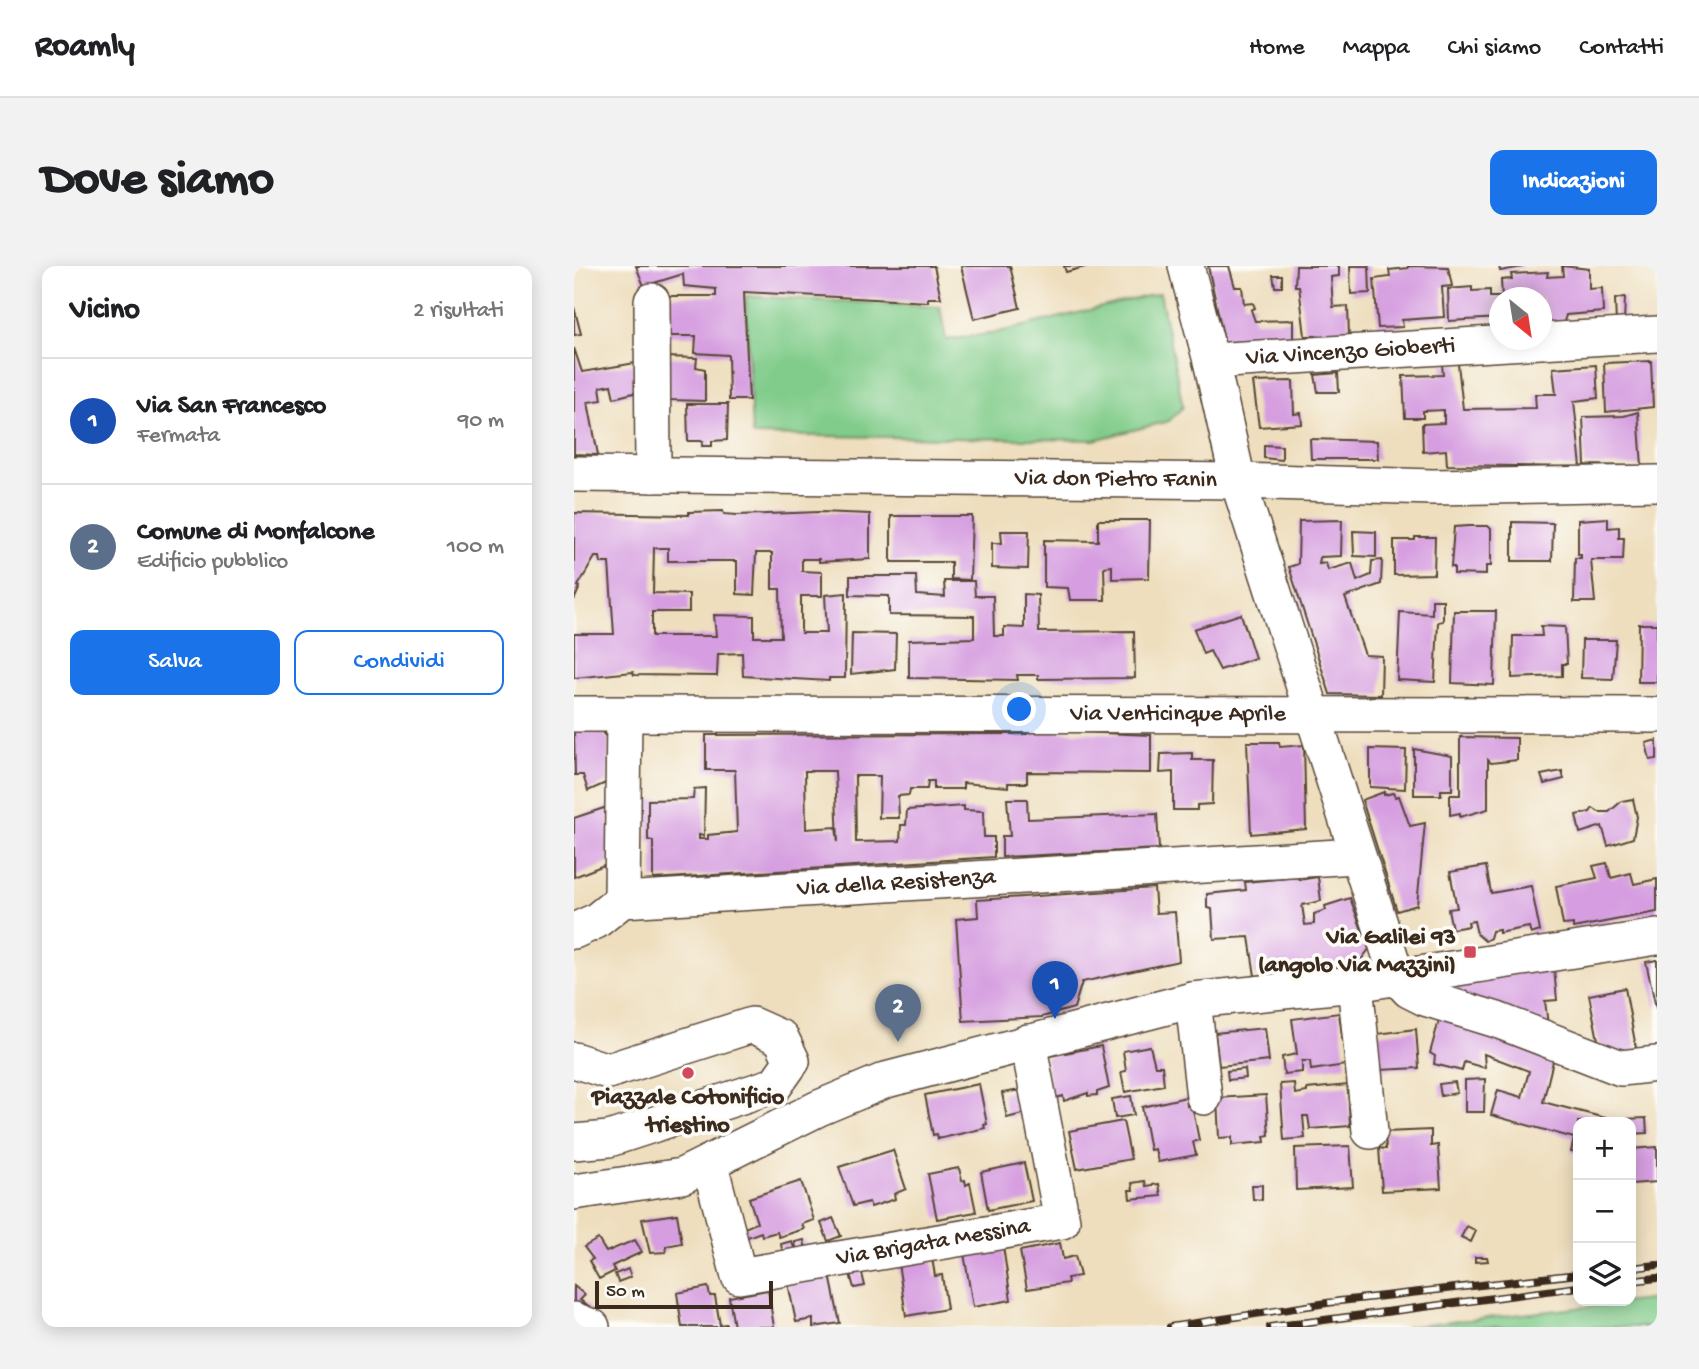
<!DOCTYPE html>
<html lang="it">
<meta charset="utf-8">
<style>
:root{--surface:#fff;--page:#f2f2f2;--text:#202124;--muted:#757577;--line:#e0e0e0;--accent:#1a73e8}
body{margin:0;font-family:"Gochi Hand",sans-serif;background:var(--page);color:var(--text)}
.controls{position:absolute;right:21px;bottom:21px;display:grid;overflow:hidden;border-radius:14px;box-shadow:0 4px 18px #0003}
.controls button{width:63px;height:63px;display:grid;place-items:center;padding:0;border:0;border-bottom:2px solid var(--line);background:var(--surface);color:var(--text);font:35px sans-serif}
.compass{position:absolute;left:915px;top:21px;width:63px;height:63px;border-radius:50%;background:var(--surface);box-shadow:0 4px 18px #0003;rotate:150deg}
.scale{position:absolute;left:21px;bottom:18px;width:178px;box-sizing:border-box;padding-left:7px;border:4px solid #3b2a1e;border-top:0;font-size:19px;line-height:24px;white-space:nowrap;color:#3b2a1e;-webkit-text-stroke:5px #fdfcf7;paint-order:stroke}
.you{position:absolute;left:446px;top:444px;width:24px;height:24px;margin:-18px;border:5px solid #fff;border-radius:50%;background:#1a73e8;box-shadow:0 0 0 10px #1a73e833}
.badge{display:grid;place-items:center;width:46px;height:46px;border-radius:50%;background:var(--accent);color:#fff;font-size:23px;font-weight:700}
.pin{position:absolute;translate:-50% -58px;filter:drop-shadow(0 2px 4px #0008)}
.pin::after{content:'';position:absolute;top:37px;width:24px;height:21px;background:inherit;clip-path:polygon(0 0,100% 0,50% 100%)}
.list{margin:0;padding:0;list-style:none}
h2{display:flex;justify-content:space-between;align-items:center;height:91px;margin:0;padding:0 28px;font-size:30px}
h2 small{font-size:23px;font-weight:400;color:var(--muted)}
.list li{display:grid;grid-template-columns:46px 1fr auto;gap:21px;align-items:center;box-sizing:border-box;height:126px;padding:0 28px;border-top:2px solid var(--line)}
.list b{display:block;font-size:26px;white-space:nowrap}
.list p{margin:0;font-size:23px;white-space:nowrap;color:var(--muted)}
.list em{font-size:23px;font-style:normal;color:var(--muted)}
.actions{display:flex;gap:14px;padding:21px 28px}
.actions a{flex:1;padding:16px 0;border:2px solid var(--accent);border-radius:14px;text-align:center;font-size:24px;color:var(--accent)}
.actions .main{background:var(--accent);color:#fff}
.icon{flex:none;width:38px;height:38px;fill:none;stroke:currentColor;stroke-width:2;stroke-linecap:round;stroke-linejoin:round}
.map{position:relative;flex:none;width:1083px;height:1061px;overflow:hidden;border-radius:14px}
header{display:flex;align-items:center;gap:42px;box-sizing:border-box;height:98px;padding:0 35px;background:var(--surface);border-bottom:2px solid var(--line)}
header strong{font-size:33px}
nav{display:flex;gap:38px;margin-inline-start:auto;font-size:24px}
.intro{display:flex;align-items:center;justify-content:space-between;box-sizing:border-box;height:168px;padding:0 42px}
h1{margin:0;font-size:49px}
.button{padding:18px 32px;border-radius:14px;background:var(--accent);color:#fff;font-size:24px;font-weight:700}
main{display:flex;gap:42px;padding:0 42px}
aside{flex:1;background:var(--surface);border-radius:14px;box-shadow:0 4px 18px #0003}
.map>svg:first-child{display:block}
.green{fill:#81cc8a;stroke:#5e7b54;stroke-width:2}
.building{fill:#d69ee0;fill-rule:evenodd}
.lines{fill:none;stroke-linecap:round;stroke-linejoin:round}
.minor-casing{stroke:#564536;stroke-width:38}
.minor{stroke:#fff;stroke-width:35}
.rail-casing{stroke:#3b2a1e;stroke-width:8}
.rail{stroke:#fdfcf7;stroke-width:5;stroke-dasharray:16;stroke-linecap:butt}
.poi-dot{fill:#d1495b;stroke:#fdfcf7;stroke-width:2.5}
.labels{text-anchor:middle;dominant-baseline:central;stroke-width:7;stroke-linejoin:round;paint-order:stroke}
.street-label{font-size:24px;fill:#3b2a1e;stroke:#fdfcf7}
.poi-label{font-size:24px;font-weight:bold;fill:#3b2a1e;stroke:#fdfcf7;text-anchor:end}
</style>
<header>
<strong>Roamly</strong>
<nav><a>Home</a><a>Mappa</a><a>Chi siamo</a><a>Contatti</a></nav>
</header>
<div class="intro"><h1>Dove siamo</h1><a class="button">Indicazioni</a></div>
<main>
<aside>
<h2>Vicino<small>2 risultati</small></h2>
<ul class="list">
<li><span class="badge" style="background:#1a4fb4">1</span><div><b>Via San Francesco</b><p>Fermata</p></div><em>90 m</em></li>
<li><span class="badge" style="background:#5c6f8a">2</span><div><b>Comune di Monfalcone</b><p>Edificio pubblico</p></div><em>100 m</em></li>
</ul>
<div class="actions"><a class="main">Salva</a><a>Condividi</a></div>
</aside>
<div class="map">
<svg width="1083" height="1061" viewBox="0 0 1083 1061">
<rect width="100%" height="100%" fill="#fdfcf7"/>
<filter id="ink" filterUnits="userSpaceOnUse"><feTurbulence type="fractalNoise" baseFrequency=".0143" numOctaves="2"/><feDisplacementMap in="SourceGraphic" scale="14" xChannelSelector="R" yChannelSelector="G"/><feConvolveMatrix kernelMatrix="1 2 1 2 8 2 1 2 1" color-interpolation-filters="sRGB"/></filter>
<filter id="wash" filterUnits="userSpaceOnUse"><feTurbulence type="fractalNoise" baseFrequency=".00686" numOctaves="4" result="noise"/><feDisplacementMap in="SourceGraphic" scale="28" xChannelSelector="R" yChannelSelector="G"/><feGaussianBlur stdDeviation="1.57" result="paint"/><feColorMatrix in="noise" values="0 0 0 0 0 0 0 0 0 0 0 0 0 0 0 0 0 1.4 0 .05"/><feComposite in="paint" operator="in"/></filter>
<g filter="url(#wash)">
<rect width="100%" height="100%" fill="#eedebe"/>
<g class="green">
<path d="M586,27L609,141L595,155L520,174L178,169L172,30L366,41L372,74L421,67Z"/>
<path d="M1083,1033V1061H832Z"/>
</g>
<g id="blocks">
<g class="building">
<path d="M62,0H360L367,32H354V36L170,26L175,134H155L154,89L121,87L122,70H89V30H142V23L110,20L109,8L70,20Z"/>
<path d="M387,0H436L446,42L400,53Z"/>
<path d="M490,0H511V1L492,6Z"/>
<path d="M634,0H655L661,21H668L670,38L679,37L681,42L677,44L681,55L719,54V75L651,79Z"/>
<path d="M722,0H765V10L757,11L759,41L774,40L775,72L742,74V70H731L725,20H721Z"/>
<path d="M776,0H795L796,27L777,28Z"/>
<path d="M834,0L874,1L878,20L868,21L870,51L828,54L829,61L804,62L800,13L816,11L815,4L834,2Z"/>
<path d="M925,0H949V1L926,5Z"/>
<path d="M988,0L1015,3V23L1028,22L1029,46L992,49L989,59L968,60V32H928L927,14L938,13L937,8L974,6L973,11L989,10Z"/>
<path d="M699,9H708V21H701Z"/>
<path d="M898,21V25L916,24V31H926V52L875,55L874,23Z"/>
<path d="M1051,31L1050,57H1042L1041,33Z"/>
<path d="M0,41L7,68L0,69Z"/>
<path d="M0,82L8,106L61,97L71,124L40,132L37,119L26,121L28,134L14,136L24,189L0,188Z"/>
<path d="M90,91L123,92L122,101L131,103V135L95,134Z"/>
<path d="M1077,95L1079,141L1032,146L1030,97Z"/>
<path d="M868,98H884L889,143L962,142L961,128H982L979,102L1022,99L1024,132L1000,135L1007,201L873,199L872,184L849,186L848,158L870,157V144L849,145V152H831L829,110L869,109Z"/>
<path d="M764,107L765,126H744L741,109Z"/>
<path d="M719,115L720,148L727,147L728,158L685,161L679,116Z"/>
<path d="M113,138H154L153,174L138,175V180H128L129,175H114Z"/>
<path d="M1064,146L1068,200L1011,199L1009,151L1050,150Z"/>
<path d="M736,173L803,175L804,193H737Z"/>
<path d="M690,179L708,180V194L690,192Z"/>
<path d="M149,245L150,248L163,249L245,246L296,248V293L245,296V293H228V305L248,306V330H227V367H253L251,329L272,327L271,412H255V415L169,410L168,387L144,388L143,410L60,409L59,406L0,412V368H40L35,297H27L26,291H21L4,320L6,321L0,334V247L115,249V246ZM80,282H94V295H163V328L180,329L182,287H198V323H206L207,371H180V350L140,349L142,370H78V346H115V328L79,327Z"/>
<path d="M317,250H398L396,314L377,313V296H317Z"/>
<path d="M1034,252V262L1045,261V272H1050L1049,294H1017L1021,336H1000L1001,292H1007V288H1004V254Z"/>
<path d="M524,254H576L575,312L538,313V300L530,301L531,334H496L494,322L470,321V274L524,275Z"/>
<path d="M768,254L767,290L746,291L745,298L752,297L754,304L778,297L783,315L797,309L798,295L808,294L807,318L771,331L791,389L808,390L807,429L756,428L715,301L724,298L725,255Z"/>
<path d="M938,256L979,257L978,295H938Z"/>
<path d="M895,260H914L917,263V300H912V309L880,308V301H877L880,261Z"/>
<path d="M427,265H455L454,303L418,302V277H428Z"/>
<path d="M779,265L802,266V291L780,290Z"/>
<path d="M841,271H861L860,308L820,309V274H841Z"/>
<path d="M276,310H342L343,329L371,331L370,315H400L401,330H419L420,370H430V361L450,362V328L464,329L465,366L560,365L561,412L464,413V409H443L444,414L335,412V374L400,372V350L315,349V330L276,329Z"/>
<path d="M858,334H869V355L864,356L861,416L823,414L826,346L858,348Z"/>
<path d="M880,345H922L920,419L878,417Z"/>
<path d="M667,348L681,392L646,404L636,385L629,388L620,363Z"/>
<path d="M1065,358H1083V416H1064Z"/>
<path d="M967,360L991,361L993,398H988V410L938,412L939,370H968Z"/>
<path d="M278,367L322,368L321,403L277,408Z"/>
<path d="M1008,374H1042L1039,413L1007,412Z"/>
<path d="M453,464L577,469V507L453,506V517H434V521L389,517V523H360V515H354L353,523H336L335,529L324,530L325,552H305L306,510H281L282,576L326,575L327,559H332L333,544L390,540V544L409,545L410,571H420V591L79,613V575L74,574V534L119,533L120,523L131,522L130,570L125,569V573H134V569L163,566L161,504H132V469L453,468ZM231,505H261L264,576L262,561L232,563Z"/>
<path d="M0,465H27L35,474L34,516L14,525L9,509H1Z"/>
<path d="M886,471L943,472V494L917,497L914,494V543L886,551V547L876,549V529H886Z"/>
<path d="M1083,474V493L1076,494L1072,477Z"/>
<path d="M673,476H705L706,481L730,479L732,563L677,568Z"/>
<path d="M796,483L832,484L831,523L796,521Z"/>
<path d="M840,483L878,490V524H867V529H840Z"/>
<path d="M618,487V494H639L638,538L623,539V544H599V506L586,507L587,488Z"/>
<path d="M988,505L990,513L970,518L967,509Z"/>
<path d="M810,526V529L819,527L821,531L825,530L836,560L851,557L843,639L823,645L788,534Z"/>
<path d="M433,533H453L454,553L583,548L585,583L428,591V570H436Z"/>
<path d="M1059,533L1063,551L1059,572L1034,580L1028,560L1006,567L1002,549L1016,546L1019,542L1025,546H1035L1048,535Z"/>
<path d="M36,540L35,597L0,611V552Z"/>
<path d="M1033,597L1037,612L1057,607L1060,618L1083,613V646L999,662V658L989,659L982,620L1023,612L1019,600Z"/>
<path d="M912,600L917,627L957,620L966,665L957,668L955,661L925,667V664L918,665L916,672L911,675L903,668L900,655L894,656L895,660L878,663L874,643L883,642L876,606Z"/>
<path d="M724,611L725,614L744,611L747,635L728,639L731,659L740,658V648L752,644L751,640L776,632L795,683L784,698L681,710L675,671L640,673L638,643L633,642V628L672,624L671,616Z"/>
<path d="M580,622L582,647L601,646L605,695L508,716L500,742L468,751L389,755L382,653L404,651L403,634Z"/>
<path d="M1083,694V742H1082L1072,696Z"/>
<path d="M980,703L983,734L971,735L974,759L876,727L879,715Z"/>
<path d="M1051,722L1063,787L1051,790L1025,779L1015,729Z"/>
<path d="M765,747L772,799L737,804L736,795H728V806L710,808L708,791L723,788L718,753Z"/>
<path d="M867,747L981,787L969,836L1047,856H1004V887L997,886L1000,872L917,849L924,824L948,831L955,805L910,788L911,802L890,796L888,805L860,798L861,790L856,787Z"/>
<path d="M691,762L695,795L645,800L641,767Z"/>
<path d="M842,763L845,802L805,804L803,768Z"/>
<path d="M527,780L535,822L523,826V829L514,830V827L490,835L489,830L478,833L471,791Z"/>
<path d="M576,780L581,800H588L590,819L551,826L547,806L552,805L549,785Z"/>
<path d="M671,803L672,812L654,814L653,805Z"/>
<path d="M911,813L910,846H891V814Z"/>
<path d="M881,816L883,827L867,830L865,818Z"/>
<path d="M720,817L721,828L733,826V823L774,819L776,860L736,863L734,850H729L731,872L710,874L706,818Z"/>
<path d="M405,818L413,858L410,859L411,862L364,873L363,868L359,869L351,829Z"/>
<path d="M447,824L452,847L433,852L428,827Z"/>
<path d="M692,829L695,869L690,870L691,876L658,879V871L645,872L643,832Z"/>
<path d="M557,830L560,849L541,852L538,833Z"/>
<path d="M612,831L613,840L618,839L625,874L619,876L622,889L584,896L581,883L576,884L568,841Z"/>
<path d="M1072,852L1073,867L1057,868V856H1051V853Z"/>
<path d="M549,855L557,893L503,903L495,865Z"/>
<path d="M857,864V880L864,879L867,922L808,925L805,882L812,883L811,866Z"/>
<path d="M776,880L779,921L722,924L721,882Z"/>
<path d="M1083,881V916L1057,918V883Z"/>
<path d="M319,884L332,923L320,928L321,933L297,941L295,936L279,940L265,901Z"/>
<path d="M450,897L458,935L414,944L407,906Z"/>
<path d="M385,902L388,915L391,914L392,919L396,917L402,946L363,953L354,908Z"/>
<path d="M227,915L240,954L228,958L230,963L205,971L203,966L188,970L187,966L171,972L168,963L183,957L175,932Z"/>
<path d="M571,915L572,920L585,918L587,930L556,933L555,924H559L558,917Z"/>
<path d="M678,919H688V934L679,933Z"/>
<path d="M103,948L108,977L92,980V986L76,987L68,953Z"/>
<path d="M259,952L267,970L254,975L247,957Z"/>
<path d="M893,960L902,965L897,976L887,971Z"/>
<path d="M24,973L32,986L61,974L68,986L38,1000L41,1005L25,1013L15,995L19,993L10,981Z"/>
<path d="M230,974L232,984L223,986L221,976Z"/>
<path d="M218,975L221,986L209,989L207,978Z"/>
<path d="M486,977L489,993L501,990L506,1010L493,1012L494,1017L453,1023L446,985Z"/>
<path d="M429,980L437,1034L399,1041L390,987Z"/>
<path d="M901,991H913L914,995L901,996Z"/>
<path d="M358,992L361,1010L368,1009L373,1043L332,1050L324,997Z"/>
<path d="M285,995L291,1020L280,1022L273,997Z"/>
<path d="M54,1003L57,1011L44,1016L41,1008Z"/>
<path d="M256,1009L266,1057L239,1061V1053L222,1056L214,1017Z"/>
<path d="M0,1020L11,1029L6,1034L16,1041L4,1053L0,1049Z"/>
<path d="M134,1021L136,1030H141L146,1059L152,1058V1061H108L103,1027Z"/>
<path d="M194,1024L200,1061H160L155,1031Z"/>
</g>
</g>
</g>
<g filter="url(#ink)">
<use href="#blocks" fill-opacity="0" stroke="#564536" stroke-width="2"/>
<g class="lines">
<defs>
<g id="minor">
<path d="M612,0L637,95L664,215L823,711L835,724L851,732L923,754L1047,802L1083,798"/>
<path d="M78,35L79,209"/>
<path id="s1" d="M637,95L1083,68"/>
<path id="s2" d="M0,208L664,215L859,221L1083,217"/>
<path id="s3" d="M0,448L1083,449"/>
<path id="s4" d="M48,634L782,590"/>
<path d="M48,634L50,449"/>
<path d="M0,665L22,655L48,634"/>
<path d="M781,718L796,865"/>
<path d="M619,734L630,831"/>
<path d="M0,794L34,805L178,759L207,772L218,795L201,819L35,873L0,876"/>
<path id="s5" d="M136,899L165,1010L488,955L454,776"/>
<path d="M0,926L108,910L245,842L312,814L619,734L781,718L1083,671"/>
<path d="M0,1054L18,1061"/>
</g>
</defs>
<use href="#minor" class="minor-casing"/>
<use href="#minor" class="minor"/>
<defs>
<g id="rail">
<path d="M1057,1002L1083,999"/>
<path d="M1057,1015L1083,1012"/>
<path d="M596,1061L766,1035L1004,1008"/>
<path d="M696,1061L1004,1021"/>
</g>
</defs>
<use href="#rail" class="rail-casing"/>
<use href="#rail" class="rail"/>
</g>
</g>
<g class="poi-dot">
<rect x="889" y="679" width="14" height="14" rx="3.5"/>
<circle cx="114" cy="807" r="7"/>
</g>
<g class="labels">
<g class="street-label">
<text stroke="none"><textPath href="#s1" startOffset="140">Via Vincenzo Gioberti</textPath></text>
<text stroke="none"><textPath href="#s2" startOffset="542">Via don Pietro Fanin</textPath></text>
<text stroke="none"><textPath href="#s3" startOffset="604">Via Venticinque Aprile</textPath></text>
<text stroke="none"><textPath href="#s4" startOffset="275">Via della Resistenza</textPath></text>
<text stroke="none"><textPath href="#s5" startOffset="312">Via Brigata Messina</textPath></text>
</g>
<g class="poi-label">
<text x="882" y="672">Via Galilei 93<tspan x="882" dy="28">(angolo Via Mazzini)</tspan></text>
<text x="114" y="832" text-anchor="middle">Piazzale Cotonificio<tspan x="114" dy="28">triestino</tspan></text>
</g>
</g>
</svg>
<div class="controls">
<button>+</button>
<button>−</button>
<button><svg class="icon" aria-label="layers" viewBox="0 0 24 24"><path d="M12 4l9 5-9 5-9-5zM3 14l9 5 9-5"/></svg></button>
</div>
<svg class="compass" viewBox="-18 -18 36 36"><path d="M0-13l5 13h-10z" fill="#e53935"/><path d="M0 13l5-13h-10z" fill="#757577"/></svg>
<div class="scale">50 m</div>
<div class="you"></div>
<div class="pin badge" style="left:481px;top:753px;background:#1a4fb4">1</div>
<div class="pin badge" style="left:324px;top:776px;background:#5c6f8a">2</div>
</div>
</main>
